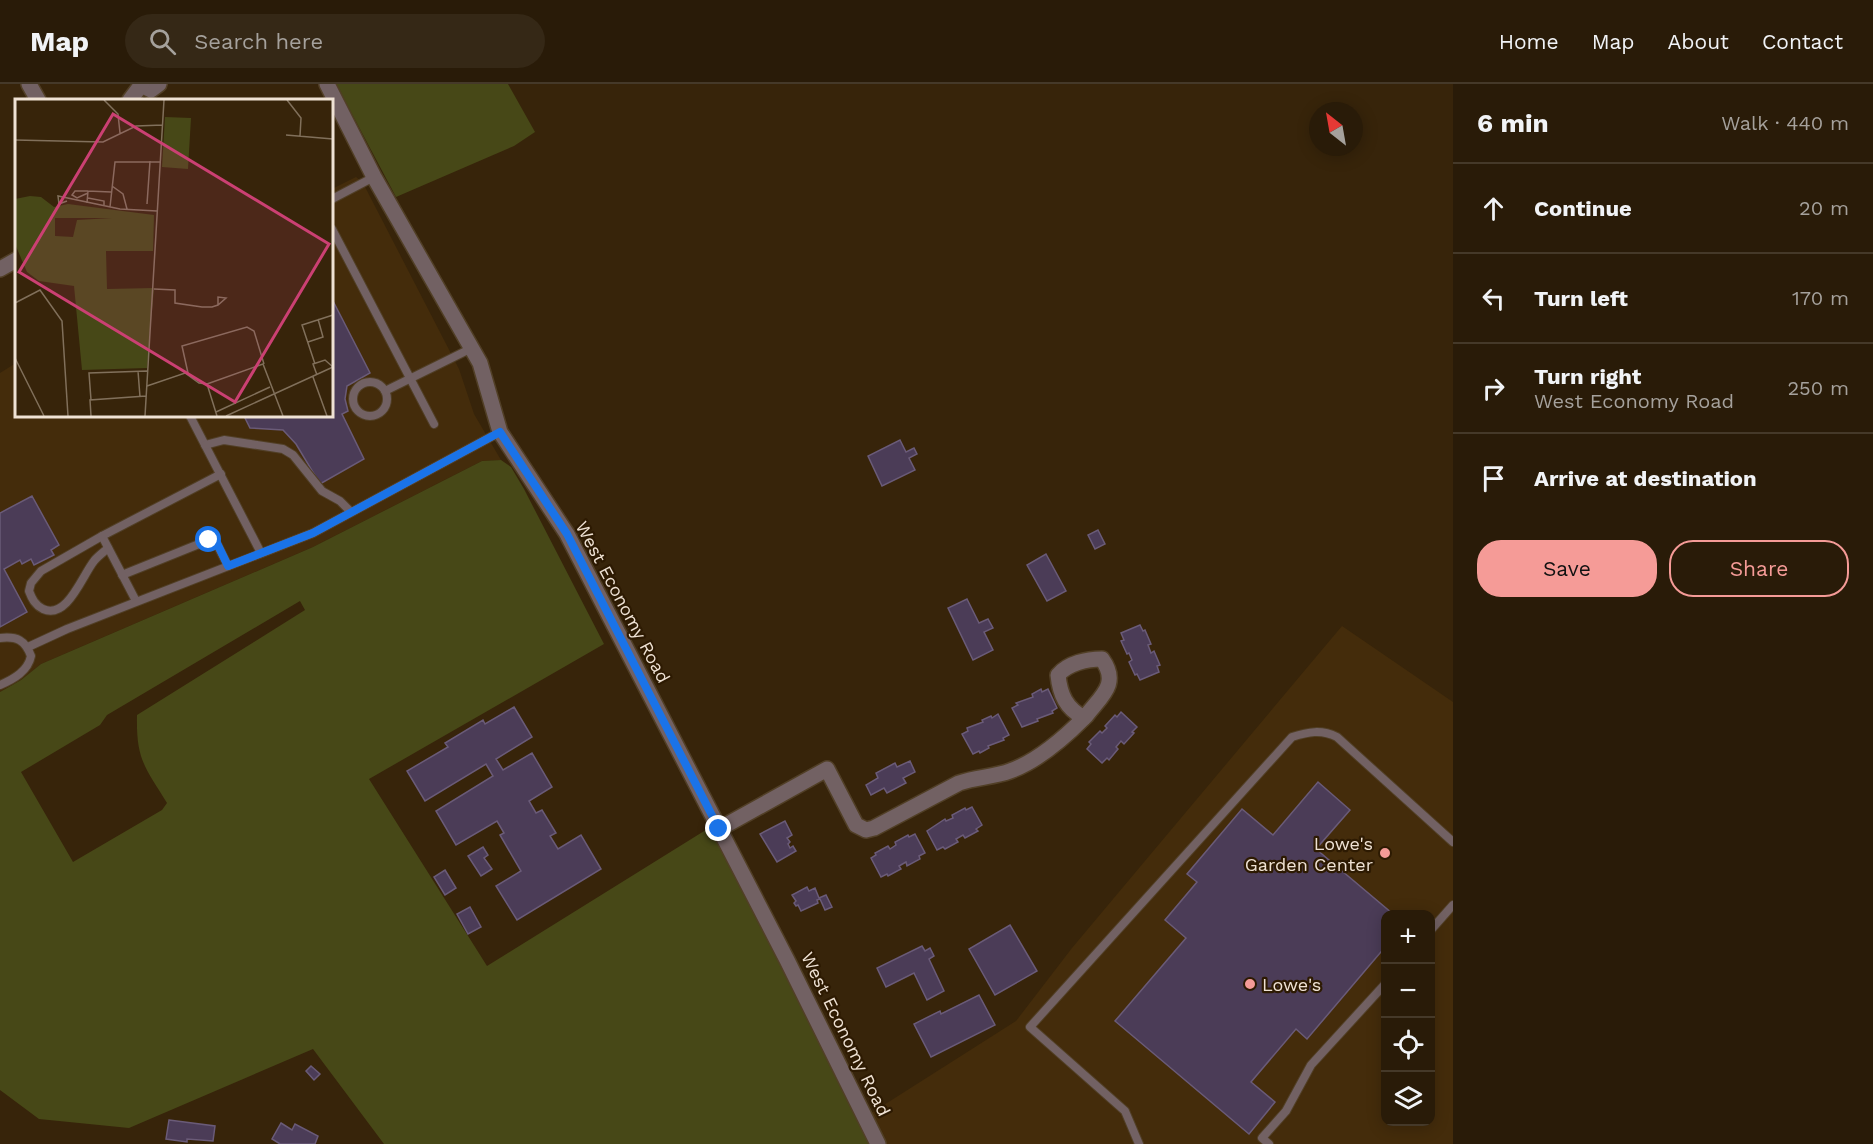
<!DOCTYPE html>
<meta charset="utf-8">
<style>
:root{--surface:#291b08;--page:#352816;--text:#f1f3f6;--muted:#a5a19c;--line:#453929;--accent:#f59b97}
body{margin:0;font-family:"Work Sans",sans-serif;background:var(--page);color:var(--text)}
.controls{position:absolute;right:18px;bottom:18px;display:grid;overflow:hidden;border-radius:12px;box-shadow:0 3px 15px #0003}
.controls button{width:54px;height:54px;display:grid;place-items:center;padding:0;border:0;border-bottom:2px solid var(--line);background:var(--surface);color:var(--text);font:30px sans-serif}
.compass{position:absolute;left:1309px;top:18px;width:54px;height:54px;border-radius:50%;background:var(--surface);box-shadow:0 3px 15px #0003;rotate:329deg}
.stop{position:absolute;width:18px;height:18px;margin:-14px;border:4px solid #1a73e8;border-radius:50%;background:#fff}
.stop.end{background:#1a73e8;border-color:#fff;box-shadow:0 2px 6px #0008}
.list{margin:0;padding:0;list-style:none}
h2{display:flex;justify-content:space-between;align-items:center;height:78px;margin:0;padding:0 24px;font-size:26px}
h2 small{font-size:20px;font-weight:400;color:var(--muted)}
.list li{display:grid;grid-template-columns:39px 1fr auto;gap:18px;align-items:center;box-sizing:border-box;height:90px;padding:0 24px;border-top:2px solid var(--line)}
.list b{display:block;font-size:22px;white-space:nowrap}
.list p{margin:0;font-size:20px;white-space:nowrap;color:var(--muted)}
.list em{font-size:20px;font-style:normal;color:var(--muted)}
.actions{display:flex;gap:12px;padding:18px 24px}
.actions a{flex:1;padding:14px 0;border:2px solid var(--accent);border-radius:24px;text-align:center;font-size:21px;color:var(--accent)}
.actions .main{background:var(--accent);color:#111}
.icon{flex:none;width:33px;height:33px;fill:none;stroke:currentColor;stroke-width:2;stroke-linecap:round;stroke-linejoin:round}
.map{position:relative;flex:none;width:1453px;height:1060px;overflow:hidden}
header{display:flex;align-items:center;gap:36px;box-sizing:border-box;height:84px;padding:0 30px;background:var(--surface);border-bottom:2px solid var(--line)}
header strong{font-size:28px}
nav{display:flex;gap:33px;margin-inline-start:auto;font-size:21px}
.search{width:420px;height:54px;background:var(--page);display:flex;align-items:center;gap:15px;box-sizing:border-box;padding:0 21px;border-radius:33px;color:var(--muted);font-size:22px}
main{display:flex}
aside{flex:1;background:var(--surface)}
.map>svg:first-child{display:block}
.built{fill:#442c0b;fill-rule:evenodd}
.green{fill:#474817;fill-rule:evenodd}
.building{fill:#4b3c57;stroke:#6a5b78;stroke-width:1.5}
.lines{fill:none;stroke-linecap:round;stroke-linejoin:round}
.lane-casing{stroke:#513f26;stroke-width:10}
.street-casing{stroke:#513f26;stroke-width:18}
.lane{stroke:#726163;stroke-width:8}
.street{stroke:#726163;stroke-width:15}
.route{stroke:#1a73e8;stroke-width:8}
.poi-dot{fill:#f59b97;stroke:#2d1a02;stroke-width:2}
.labels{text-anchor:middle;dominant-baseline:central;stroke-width:4.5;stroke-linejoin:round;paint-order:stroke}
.street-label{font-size:18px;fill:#efe2d4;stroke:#2d1a02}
.poi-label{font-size:18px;fill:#efe2d4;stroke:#2d1a02;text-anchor:end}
.inset-road{fill:none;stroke:#81705b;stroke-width:1.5}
.view{fill:#cb4073;fill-opacity:0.15;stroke:#cb4073;stroke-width:3}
.inset-edge{fill:none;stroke:#efe2d4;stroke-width:3}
</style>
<header>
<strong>Map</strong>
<div class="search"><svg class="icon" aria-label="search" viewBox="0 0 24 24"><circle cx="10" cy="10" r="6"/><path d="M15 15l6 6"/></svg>Search here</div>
<nav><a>Home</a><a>Map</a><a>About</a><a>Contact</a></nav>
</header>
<main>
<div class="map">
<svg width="1453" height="1060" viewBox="0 0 1453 1060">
<rect width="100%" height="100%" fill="#37240a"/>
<g class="built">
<path d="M356,93L363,99L459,285L474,330L501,376L482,377L313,463L41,580L21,596L0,608V289L16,279V332H332V105Z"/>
<path d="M1342,542L1453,618V1060H878L865,1033L1016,937L1072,864ZM1386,830H1430V1038H1386Z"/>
</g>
<g class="green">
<path d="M336,0H508L535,48L514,62L396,113Z"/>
<path d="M501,376L511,383L524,405L604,560L369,695L487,882L717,739L878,1060H384L313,965L129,1044L39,1035L0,1006V608L21,596L41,580L313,463L482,377ZM300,517L305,526L137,631C136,676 145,683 167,719L162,726L73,778L21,688L100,641L107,631Z"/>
</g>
<g class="building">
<path d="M332,215L370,289L347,302L345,315L348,327L342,330L364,375L320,400L296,360L283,346L250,344L244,332H332Z"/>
<path d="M900,356L906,368L914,364L917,370L909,374L915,386L882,402L868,372Z"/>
<path d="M32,412L59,461L51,466L54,471L34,481L31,475L22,480L20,476L4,485L27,528L0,543V429Z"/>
<path d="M1098,446L1105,460L1095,465L1088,451Z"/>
<path d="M1046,470L1066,507L1047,517L1027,481Z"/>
<path d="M967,515L979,539L988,535L993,544L984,548L993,566L973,576L948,524Z"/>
<path d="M1140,541L1143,547L1145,546L1151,560L1148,561L1151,569L1154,567L1160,581L1157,582L1159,588L1140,596L1137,590L1135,591L1129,578L1132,576L1129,569L1127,570L1121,557L1124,556L1121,549Z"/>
<path d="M1041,605L1042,608L1048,605L1057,624L1052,627L1053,629L1037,635L1038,637L1022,643L1012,624L1018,621L1016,619L1033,613L1032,610Z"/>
<path d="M514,623L532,653L496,675L503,686L532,669L552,703L529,717L536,729L542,726L556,749L550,752L558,765L581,751L601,785L517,836L496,802L521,787L500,751L504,749L497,737L456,761L436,727L493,692L486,680L425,717L407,687L448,663L445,659L483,636L485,640Z"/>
<path d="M1121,628L1137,643L1132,648L1134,649L1124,660L1121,657L1116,663L1118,665L1109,676L1107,674L1102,679L1087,665L1091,660L1089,658L1100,647L1102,649L1107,644L1105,642L1115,631L1117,633Z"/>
<path d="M998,630L1009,651L1003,654L1004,656L988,662L989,664L980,669L979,667L973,670L962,650L968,647L967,644L983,638L982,636L991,632L992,634Z"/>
<path d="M910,677L915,688L903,694L906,699L887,709L884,704L871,711L866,701L878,694L876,689L895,679L897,683Z"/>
<path d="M1318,698L1350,726L1316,765L1393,830H1386V862L1307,955L1296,945L1251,998L1275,1018L1249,1050L1115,937L1186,854L1165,836L1197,798L1187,790L1242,725L1273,751Z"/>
<path d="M972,723L982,741L976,745L978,747L965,754L963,751L956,755L958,758L945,765L943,763L937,766L927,747L945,735L946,737L953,734L952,731L965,724L966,726Z"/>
<path d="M785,737L792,751L787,754L790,758L788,760L790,764L793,762L796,767L777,778L760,750Z"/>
<path d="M915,750L925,769L919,772L920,775L907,782L906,778L899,782L901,785L888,792L887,790L881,793L871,774L876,771L875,769L888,762L890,765L896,761L895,758L908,751L909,753Z"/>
<path d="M483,763L488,771L484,774L492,785L481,792L468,772Z"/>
<path d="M445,786L456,804L445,811L434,793Z"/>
<path d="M807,803L809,807L815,804L819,814L826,811L832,823L825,826L820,815L817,816L818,819L801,827L798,821L796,822L794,819L796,817L792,811Z"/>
<path d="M470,823L481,843L468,850L457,830Z"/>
<path d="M1010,841L1037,887L995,911L969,865Z"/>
<path d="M922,862L925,867L930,864L934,872L929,875L944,907L927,916L914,889L886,903L877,884Z"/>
<path d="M979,911L995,941L931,973L914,940L940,927L941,930Z"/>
<path d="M311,982L320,990L314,996L306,987Z"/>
<path d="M169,1036L215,1042L213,1057L187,1055V1058L166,1055Z"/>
<path d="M281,1039L292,1046L295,1040L318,1052L315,1060H280L272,1055Z"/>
</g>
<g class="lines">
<defs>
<g id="lane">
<path d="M332,115L374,93"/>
<path d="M332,145L434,340"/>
<circle cx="370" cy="315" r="17"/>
<path d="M385,307L472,264"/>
<path d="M190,332L261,469"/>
<path d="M205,361L224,356L283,365L293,371L322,407L340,417L351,428"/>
<path d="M102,452L41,487L31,499L29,507C32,515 35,521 43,525C67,536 82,492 94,477C98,472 104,468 108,464"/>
<path d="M122,491L209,456L217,460L228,482"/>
<path d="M136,517L102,452L221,390"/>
<path d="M0,554C17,552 25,556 31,572C28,587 14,595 0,601"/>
<path d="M28,563L67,545L313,449L500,348"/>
<path d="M1430,847L1453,821"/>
<path d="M1139,1060L1125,1027L1030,943L1292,653C1308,648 1321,645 1337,653L1453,758"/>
<path d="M1269,1060L1262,1054L1286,1027L1311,981L1386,899"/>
</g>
<g id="street">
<path d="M29,0L38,16"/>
<path d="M327,0L374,93L480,279L500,348L567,450L787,876L878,1060"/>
<path d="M141,1L151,6L159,0"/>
<path d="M130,16L142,0"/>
<path d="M0,185L16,176"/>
<path d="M719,745L827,685L856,741L866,746L874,744L959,699C976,693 994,693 1010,687C1038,677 1063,655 1084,634L1086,632C1101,612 1120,600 1102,575C1087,575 1068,579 1058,591C1060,611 1066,624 1084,634"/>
</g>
</defs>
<use href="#lane" class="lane-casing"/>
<use href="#street" class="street-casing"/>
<use href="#lane" class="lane"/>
<use href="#street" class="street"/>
</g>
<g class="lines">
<path class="route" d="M209,456L217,459L228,482L313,449L500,348L567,450L719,745"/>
</g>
<g class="poi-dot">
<circle cx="1385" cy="769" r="6"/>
<circle cx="1250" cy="900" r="6"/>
</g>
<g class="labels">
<g class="street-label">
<text transform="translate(623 518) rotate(62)">West Economy Road</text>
<text transform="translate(846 950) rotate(64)">West Economy Road</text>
</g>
<g class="poi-label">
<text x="1373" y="759">Lowe's<tspan x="1373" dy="21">Garden Center</tspan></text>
<text x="1262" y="900" text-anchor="start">Lowe's</text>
</g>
</g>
<g transform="translate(15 15)">
<rect width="318" height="318" fill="#37240a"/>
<path d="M150,18L176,19L173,70L147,68ZM15,97L26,98L39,108L53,105L139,116L138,152H91L92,190L139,189L132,269L67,271L59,187L24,182L12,173L0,145V100ZM40,119H97L62,121L58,138L40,137Z" fill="#474817" fill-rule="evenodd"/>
<path class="inset-road" d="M89,1L103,15L105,34M272,1L286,19L285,37M271,36L318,40M0,41L88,43L121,27L148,26M97,87L108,95L112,110M73,94L62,99L57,96L60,92H73M73,99L89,102V107M52,102L44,105L43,97L105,110L142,112M72,104L73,92L96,93M132,105L135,62M95,108L100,63H146M139,190L160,191V204L187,208H197L203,206L211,199L203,198V206M0,204L25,191L47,222L53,317M293,243L308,238L303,220M0,259L29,317M300,265L287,226L318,216M123,272L125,298M173,274L167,247L232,228L239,232L249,265M302,276L298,265L310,261L318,268M298,278L312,317M132,287L170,274L184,284L192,285M76,301L74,274L132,272M201,313L255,288M76,317L75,301L131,297M130,317L149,1M202,317L192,285L248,265L268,317M211,317L318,268"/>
<path class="view" d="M98,15L314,145L220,303L4,173Z"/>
<rect width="318" height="318" class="inset-edge"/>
</g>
</svg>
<div class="controls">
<button>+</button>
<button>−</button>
<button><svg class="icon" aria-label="locate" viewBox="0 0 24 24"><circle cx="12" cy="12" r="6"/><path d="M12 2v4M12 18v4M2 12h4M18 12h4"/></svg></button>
<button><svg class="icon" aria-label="layers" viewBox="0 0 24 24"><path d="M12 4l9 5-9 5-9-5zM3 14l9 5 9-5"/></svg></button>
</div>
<svg class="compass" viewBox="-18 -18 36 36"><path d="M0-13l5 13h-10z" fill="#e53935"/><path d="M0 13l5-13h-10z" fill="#a5a19c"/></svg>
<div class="stop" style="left:209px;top:456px"></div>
<div class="stop end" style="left:719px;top:745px"></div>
</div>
<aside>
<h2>6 min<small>Walk · 440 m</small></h2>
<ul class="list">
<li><svg class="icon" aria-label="ahead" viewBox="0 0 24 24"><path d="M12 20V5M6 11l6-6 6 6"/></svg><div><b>Continue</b></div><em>20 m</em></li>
<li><svg class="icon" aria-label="left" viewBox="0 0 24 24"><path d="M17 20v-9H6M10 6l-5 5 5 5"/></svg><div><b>Turn left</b></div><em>170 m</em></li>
<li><svg class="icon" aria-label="right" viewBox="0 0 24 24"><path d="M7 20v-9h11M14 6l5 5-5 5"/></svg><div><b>Turn right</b><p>West Economy Road</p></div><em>250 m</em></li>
<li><svg class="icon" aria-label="arrive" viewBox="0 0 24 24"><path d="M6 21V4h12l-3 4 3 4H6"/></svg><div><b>Arrive at destination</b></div></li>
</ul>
<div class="actions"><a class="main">Save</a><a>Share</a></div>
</aside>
</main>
